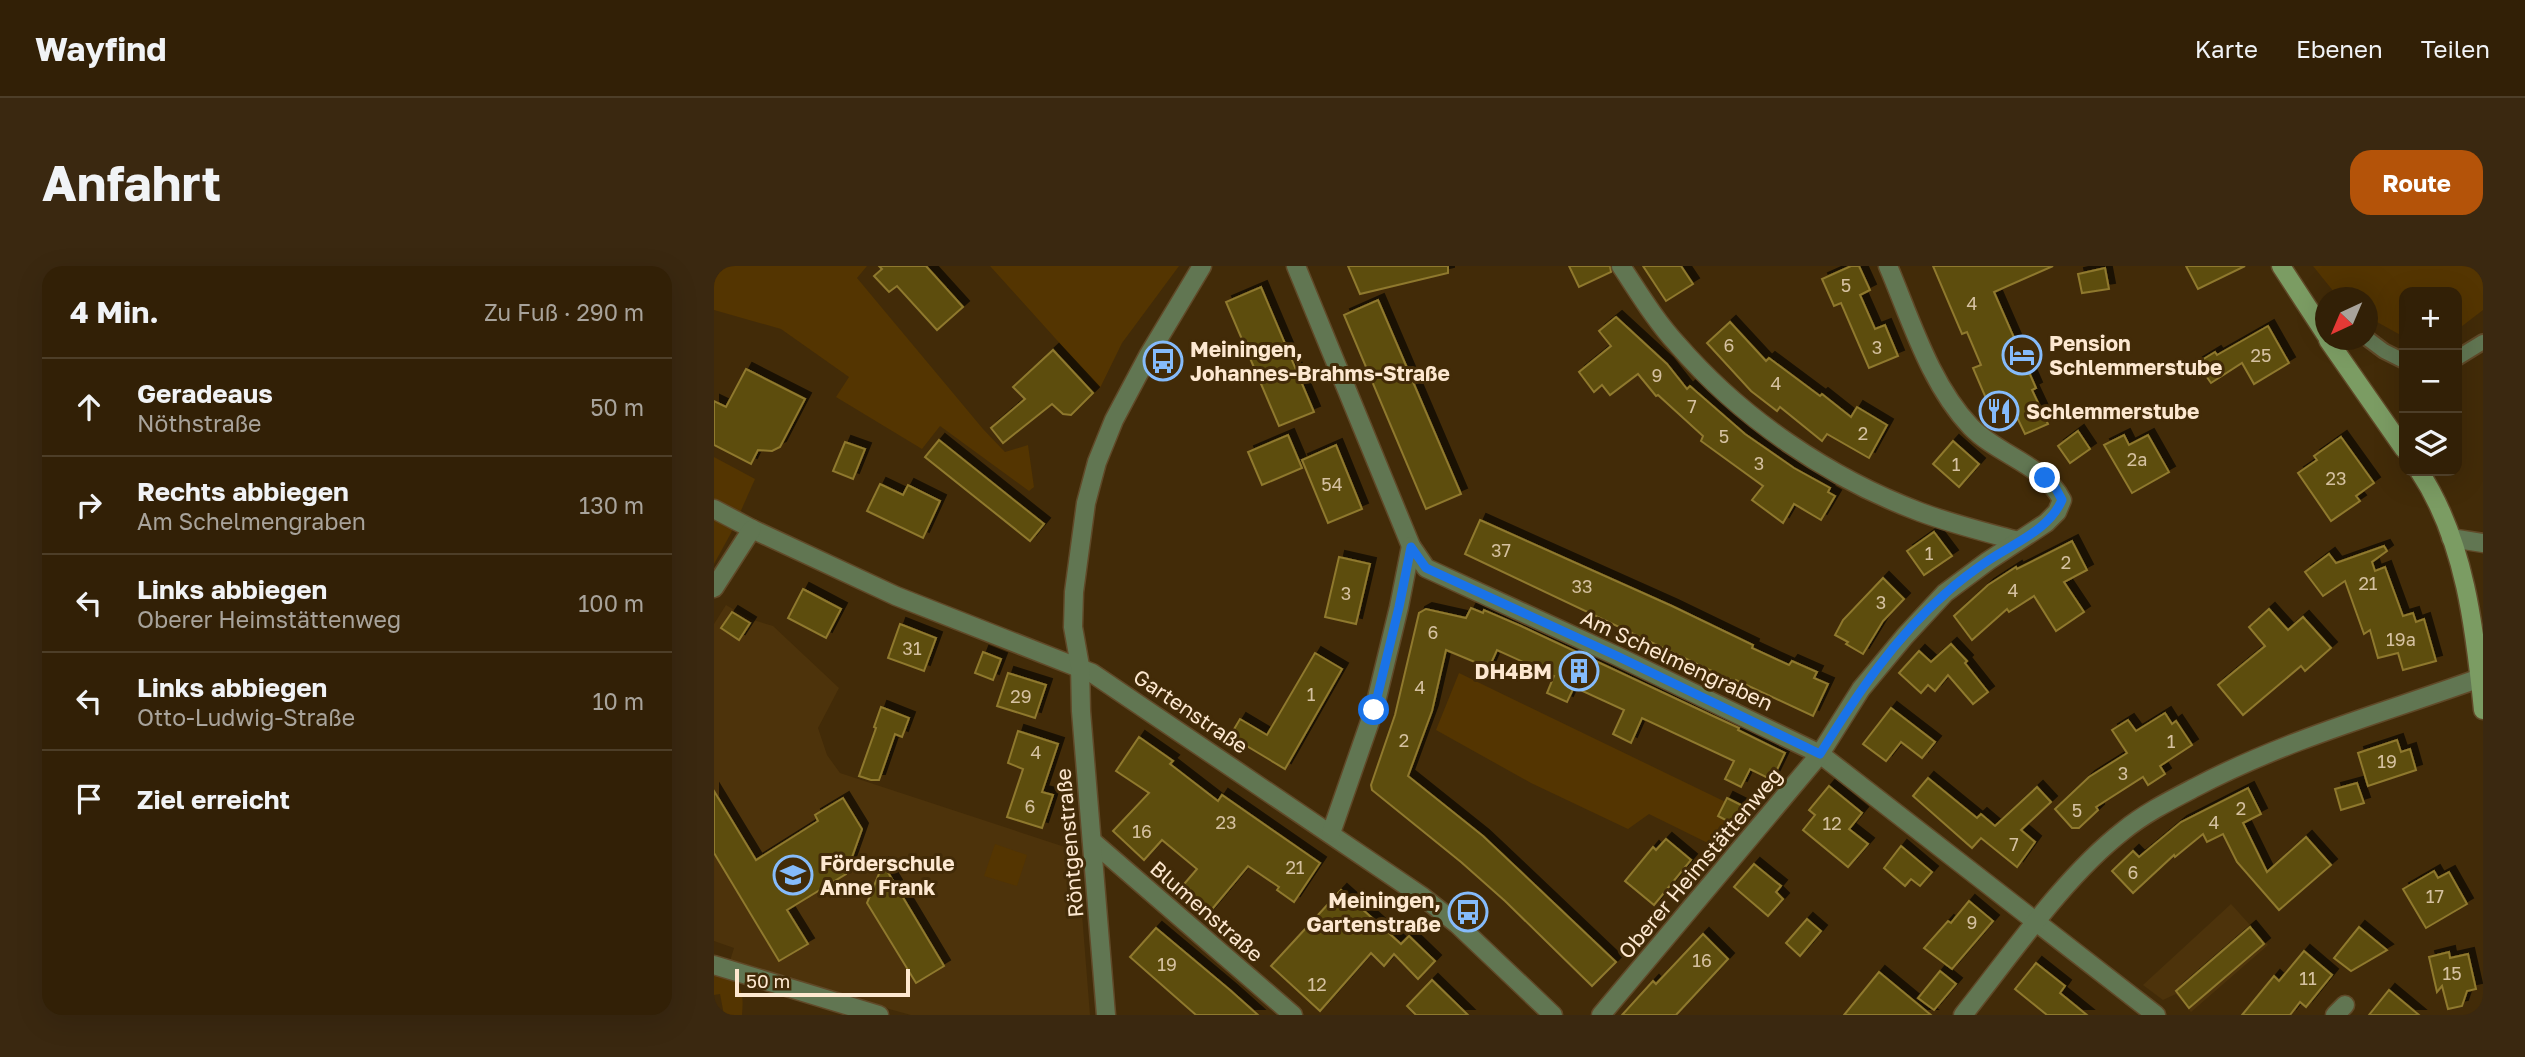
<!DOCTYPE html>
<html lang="de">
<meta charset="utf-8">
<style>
:root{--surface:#322006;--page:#3a2810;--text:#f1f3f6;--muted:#a8a39b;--line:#4d3e28;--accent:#b45309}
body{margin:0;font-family:"Golos Text",sans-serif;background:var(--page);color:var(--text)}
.controls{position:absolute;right:21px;top:21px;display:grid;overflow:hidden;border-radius:14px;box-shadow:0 7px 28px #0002}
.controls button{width:63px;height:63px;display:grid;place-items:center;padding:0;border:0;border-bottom:2px solid var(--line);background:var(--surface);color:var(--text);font:35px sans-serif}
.compass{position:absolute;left:1601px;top:21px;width:63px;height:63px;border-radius:50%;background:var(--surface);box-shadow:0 7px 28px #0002;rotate:224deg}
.scale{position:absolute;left:21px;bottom:18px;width:175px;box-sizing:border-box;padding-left:7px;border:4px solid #fde8d0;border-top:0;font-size:19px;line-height:24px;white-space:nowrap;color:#fde8d0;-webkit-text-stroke:5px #422b08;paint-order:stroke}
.stop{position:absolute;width:21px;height:21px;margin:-16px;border:5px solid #1a73e8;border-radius:50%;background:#fff}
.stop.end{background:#1a73e8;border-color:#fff;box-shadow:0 2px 7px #0008}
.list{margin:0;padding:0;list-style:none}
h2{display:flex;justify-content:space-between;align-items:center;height:91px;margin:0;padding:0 28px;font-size:30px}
h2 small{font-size:23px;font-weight:400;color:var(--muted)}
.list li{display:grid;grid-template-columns:46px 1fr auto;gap:21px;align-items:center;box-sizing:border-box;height:98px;padding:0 28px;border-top:2px solid var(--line)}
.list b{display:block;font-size:26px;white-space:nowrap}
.list p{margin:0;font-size:23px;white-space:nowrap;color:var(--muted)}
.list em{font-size:23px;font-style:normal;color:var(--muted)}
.icon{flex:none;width:38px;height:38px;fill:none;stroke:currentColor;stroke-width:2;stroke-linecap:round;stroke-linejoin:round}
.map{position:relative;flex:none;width:1769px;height:749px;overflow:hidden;border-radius:21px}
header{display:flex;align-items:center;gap:42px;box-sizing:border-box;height:98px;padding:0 35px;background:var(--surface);border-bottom:2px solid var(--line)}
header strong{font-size:33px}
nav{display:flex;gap:38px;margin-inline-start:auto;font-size:24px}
.intro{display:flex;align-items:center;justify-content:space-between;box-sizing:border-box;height:168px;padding:0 42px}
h1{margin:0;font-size:49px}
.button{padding:18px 32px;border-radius:21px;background:var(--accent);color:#fff;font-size:24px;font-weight:700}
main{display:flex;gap:42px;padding:0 42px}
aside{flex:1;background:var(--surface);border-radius:21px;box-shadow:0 7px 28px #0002}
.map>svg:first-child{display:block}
.built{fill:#4d330b}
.green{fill:#543501}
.building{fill:#5d4d11;stroke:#8f792d;stroke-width:2;filter:url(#shadow)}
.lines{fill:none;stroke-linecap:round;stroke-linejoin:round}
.lane-casing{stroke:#604928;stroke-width:18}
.street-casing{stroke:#604928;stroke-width:21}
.secondary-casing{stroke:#604928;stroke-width:21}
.lane{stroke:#617652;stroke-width:14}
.street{stroke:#617652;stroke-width:18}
.secondary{stroke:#7b9c63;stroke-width:18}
.route{stroke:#1a73e8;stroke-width:9}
.labels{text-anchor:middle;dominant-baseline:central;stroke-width:6;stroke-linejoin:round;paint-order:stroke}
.number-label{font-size:18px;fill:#d5c1a0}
.poi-label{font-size:21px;font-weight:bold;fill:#fde8d0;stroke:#422b08;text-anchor:start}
.street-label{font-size:21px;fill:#fde8d0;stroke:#422b08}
</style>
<header>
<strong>Wayfind</strong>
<nav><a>Karte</a><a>Ebenen</a><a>Teilen</a></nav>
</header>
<div class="intro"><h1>Anfahrt</h1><a class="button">Route</a></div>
<main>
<aside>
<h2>4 Min.<small>Zu Fuß · 290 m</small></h2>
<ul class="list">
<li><svg class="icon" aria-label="ahead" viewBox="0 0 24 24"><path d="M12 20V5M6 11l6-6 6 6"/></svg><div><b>Geradeaus</b><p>Nöthstraße</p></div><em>50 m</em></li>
<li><svg class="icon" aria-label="right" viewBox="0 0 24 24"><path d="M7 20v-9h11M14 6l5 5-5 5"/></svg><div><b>Rechts abbiegen</b><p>Am Schelmengraben</p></div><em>130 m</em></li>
<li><svg class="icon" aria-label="left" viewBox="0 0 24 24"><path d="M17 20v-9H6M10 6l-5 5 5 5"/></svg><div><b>Links abbiegen</b><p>Oberer Heimstättenweg</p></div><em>100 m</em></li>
<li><svg class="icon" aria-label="left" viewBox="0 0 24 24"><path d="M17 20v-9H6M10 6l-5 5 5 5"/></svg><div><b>Links abbiegen</b><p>Otto-Ludwig-Straße</p></div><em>10 m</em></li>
<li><svg class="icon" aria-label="arrive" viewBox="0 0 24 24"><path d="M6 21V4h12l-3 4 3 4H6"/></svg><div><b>Ziel erreicht</b></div></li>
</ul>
</aside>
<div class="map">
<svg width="1769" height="749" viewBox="0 0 1769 749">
<defs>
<filter id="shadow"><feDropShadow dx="6" dy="-6" stdDeviation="0" flood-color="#0009"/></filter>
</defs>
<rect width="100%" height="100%" fill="#422b08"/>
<g class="built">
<path d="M12,339L36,353L59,360L125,422L104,462L113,489L126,507L363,585L376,749H197L84,718L16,695L20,682L0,675V358Z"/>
<path d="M1517,638L1554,679L1477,746L1462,728L1449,734L1429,719Z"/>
</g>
<g class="green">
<path d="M0,0H153L143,12L269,163L291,186L314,179L320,221L315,225L226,160L208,183L122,131L135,111L67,63L0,44Z"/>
<path d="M276,0H465L408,77L386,122Z"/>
<path d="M1599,0H1769V44L1743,64V26H1690V71L1654,51V32L1624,31Z"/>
<path d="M0,191L41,213L17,267L0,298Z"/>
<path d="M745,407L1024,542L1004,582L935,548L914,563L817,517L722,464Z"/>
<path d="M281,578L313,589L303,620L270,610Z"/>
<path d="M0,706C25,715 31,721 28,749H10L6,728L0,729Z"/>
</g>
<g class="building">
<path d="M165,0H212L249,41L223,64L183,20L175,26L160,10L168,3Z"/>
<path d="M634,0H734V7L646,28Z"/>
<path d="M855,0H896L897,6L865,21Z"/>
<path d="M929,0H967L979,18L952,35Z"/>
<path d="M1137,0H1145L1156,24L1146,29L1161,63L1171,59L1184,90L1155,102L1127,37L1120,40L1108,13Z"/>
<path d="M1219,0H1339L1280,26L1322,122L1318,124L1334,158L1311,168L1300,145L1288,150L1281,134L1274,137L1259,102L1267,99L1253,66L1248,68Z"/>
<path d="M1472,0H1531L1484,23Z"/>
<path d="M1391,2L1395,23L1368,27L1364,8Z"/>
<path d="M547,21L600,146L565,160L512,36Z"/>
<path d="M664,34L747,228L712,243L630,49Z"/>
<path d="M902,51L953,98L973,123L976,120L1031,168L1080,202L1116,222L1114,226L1121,230L1107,254L1080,238L1069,257L1038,234L1049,220L987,175L989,170L944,129L942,130L924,108L896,129L888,119L880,126L865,106L897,80L885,65Z"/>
<path d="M1016,56L1052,95L1055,92L1106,130L1108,128L1137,151L1143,141L1173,159L1155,192L1113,168L1108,175L1066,141L1063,145L1037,125L993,77Z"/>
<path d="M1554,60L1575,97L1540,118L1528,97L1497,117L1483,97L1501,86L1503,89Z"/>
<path d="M339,84L379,127L357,149L349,148L338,138L289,177L277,162L311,133L299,121Z"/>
<path d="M32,103L91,133L66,181L58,185L44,184L37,198L0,179V135L12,141Z"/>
<path d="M1364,165L1376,183L1356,197L1344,180Z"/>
<path d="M574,169L588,202L548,219L534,186Z"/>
<path d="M1410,169L1415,179L1434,169L1455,206L1418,227L1390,179Z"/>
<path d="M1627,171L1660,217L1642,230L1646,235L1617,255L1584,207L1603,194L1600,190Z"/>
<path d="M225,174L330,258L316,275L211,191Z"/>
<path d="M1239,175L1265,198L1245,221L1219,198Z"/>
<path d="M131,176L151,183L139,213L119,205Z"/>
<path d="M622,179L648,243L614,257L588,194Z"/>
<path d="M166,218L189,229L194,219L226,235L209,272L153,245Z"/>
<path d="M766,254L958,340L1039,379L1038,382L1075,399L1078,395L1103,406L1100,412L1114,418L1099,450L1022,414L1021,416L751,288Z"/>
<path d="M1220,266L1238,290L1210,309L1193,285Z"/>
<path d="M1358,275L1373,304L1350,316L1370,346L1342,365L1320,330L1295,346L1293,343L1258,374L1240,350L1274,319L1302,301L1303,303Z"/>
<path d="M1670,280L1673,285L1658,296L1661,305L1671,301L1689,350L1699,347L1702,356L1710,353L1722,395L1689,404L1684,387L1664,392L1656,364L1650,368L1631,315L1609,330L1591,306L1615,288L1622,297Z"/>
<path d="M625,291L656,298L642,358L611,351Z"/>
<path d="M1169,312L1190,333L1169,355L1149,388L1132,378L1134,376L1121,369L1129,354Z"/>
<path d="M89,323L127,343L112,372L74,352Z"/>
<path d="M757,342L769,347L770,344L807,360L999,450L1025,462L1024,464L1071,487L1058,514L1036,503L1027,521L1011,513L1020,495L928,452L917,477L899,468L910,444L860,421L853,436L833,427L840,410L783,384L775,402L732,384L718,445L694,510L769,570L902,696L878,720L791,635L747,596L658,524L657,519L681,449L705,347L712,343L752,352Z"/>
<path d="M1555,343L1574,364L1589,351L1617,382L1591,405L1587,400L1529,449L1504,419L1551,380L1535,361Z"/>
<path d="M18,346L36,357L25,374L7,362Z"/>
<path d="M186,358L222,372L210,405L174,392Z"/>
<path d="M1237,378L1253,395L1251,397L1274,426L1259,438L1234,409L1221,425L1214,419L1207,427L1185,407L1205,385L1217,396Z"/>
<path d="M269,386L287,393L279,414L261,407Z"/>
<path d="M601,387L628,403L571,503L516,470L526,453L553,469Z"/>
<path d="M294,407L332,419L321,452L283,440Z"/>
<path d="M167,441L195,452L188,471L181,468L165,514H157L145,510L162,462L160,461Z"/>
<path d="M1177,442L1221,476L1208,492L1187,476L1172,495L1149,478Z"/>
<path d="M1451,447L1458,458L1462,455L1478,479L1446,500L1451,508L1434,519L1429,511L1382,541L1384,544L1365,562H1358L1341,543L1375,511L1413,487L1398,464L1414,454L1422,465Z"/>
<path d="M304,465L344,478L328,526L339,529L328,562L293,551L309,503L294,497Z"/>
<path d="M425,471L459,495L456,498L504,535L508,529L606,597L580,636L563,624L565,621L534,600L494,648L465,624L483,603L448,574L430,594L399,565L435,527L402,505Z"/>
<path d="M1683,474L1687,486L1696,483L1702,504L1654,520L1644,487Z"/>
<path d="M1214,512L1263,552L1267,548L1281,560L1323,521L1337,536L1307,564L1321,576L1303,601L1267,572L1258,582L1199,530Z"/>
<path d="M1643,517L1650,537L1627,544L1621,523Z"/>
<path d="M1115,520L1148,547L1135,563L1154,578L1134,601L1089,564L1101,549L1095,544Z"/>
<path d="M1534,522L1547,548L1529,557L1553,606L1592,571L1617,599L1565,644L1523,596L1509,568L1493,576L1489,568L1461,591L1460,589L1419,627L1398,605L1419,585L1425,591L1467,556Z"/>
<path d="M0,525L42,594L104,555L101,549L129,532L148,563L132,608L73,644L94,678L65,695L0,587Z"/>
<path d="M1013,532L1031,541L1021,559L1004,550Z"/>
<path d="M952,573L977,594L940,639L911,615L939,581L942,584Z"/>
<path d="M1187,580L1218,606L1206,620L1197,613L1191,620L1170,602Z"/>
<path d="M169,598L230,700L202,717L153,637Z"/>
<path d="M1040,598L1067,620L1062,626L1069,633L1054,650L1020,621Z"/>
<path d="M1720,605L1724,612L1735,606L1753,638L1712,662L1689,623Z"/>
<path d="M627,624L687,678L695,670L721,695L704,713L680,688L670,700L657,687L606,745L557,700Z"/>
<path d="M1255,635L1279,655L1238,703L1210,682L1234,655L1237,657Z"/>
<path d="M1093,653L1107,665L1086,690L1072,677Z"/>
<path d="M1536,661L1550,678L1475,742L1462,725Z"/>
<path d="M1645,661L1673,684L1637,705L1620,692Z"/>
<path d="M442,662L516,724L544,749H482L416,691Z"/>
<path d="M989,668L1014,693L962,749H908L939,715L942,718Z"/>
<path d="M1590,685L1618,709L1592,741L1586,736L1576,749H1528L1560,710L1565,715Z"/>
<path d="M1735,686L1736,692L1754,688L1762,723L1753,725L1748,740L1734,743L1728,720L1723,726L1715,691Z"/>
<path d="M1322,697L1351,720L1346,727L1373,749H1333L1301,723Z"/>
<path d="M1226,705L1242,718L1220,744L1204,732Z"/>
<path d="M1165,706L1217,749H1130Z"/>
<path d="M718,714L754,749H702L693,740Z"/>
<path d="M1675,724L1705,749H1655Z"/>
</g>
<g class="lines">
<defs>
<g id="lane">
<path d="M1654,73L1670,85L1690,95"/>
<path d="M1743,92L1769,76"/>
</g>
<g id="street">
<path d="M582,0L697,280L712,302L903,390L1106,488L1442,749"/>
<path d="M907,0C925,27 941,54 963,78C1027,152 1115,212 1206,246C1238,258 1271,266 1304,275"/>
<path d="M0,243L38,263L182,330L378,407L709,631L743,658L839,749"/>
<path d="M1737,272L1769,277"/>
<path d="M0,322L38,263"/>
<path d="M617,567L660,444L685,341L697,280"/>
<path d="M378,575L579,749"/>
<path d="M0,699L165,749"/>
<path d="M392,749L367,445L366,400L359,361L360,326L372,237L383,196L400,154L434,90L488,0"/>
<path d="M887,749L1106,488L1147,423L1191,370L1231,327L1274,295L1332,257L1343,246L1348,234C1330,199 1284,189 1257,161C1216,118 1197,54 1174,0"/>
<path d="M1249,749C1297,689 1349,612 1409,565C1431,547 1457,534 1482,521C1573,473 1672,446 1769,411"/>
<path d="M1621,749L1631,739"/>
</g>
<g id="secondary">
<path d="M1567,0L1612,69"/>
<path d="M1614,74L1690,183"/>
<path d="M1705,205C1751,274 1761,364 1769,444"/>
</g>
</defs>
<use href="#lane" class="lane-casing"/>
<use href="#street" class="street-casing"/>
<use href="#secondary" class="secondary-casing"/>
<use href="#lane" class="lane"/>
<use href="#street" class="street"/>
<use href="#secondary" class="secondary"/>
</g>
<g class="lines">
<path class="route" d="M660,444L685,341L697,281L712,302L903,390L1106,488C1142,430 1180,372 1232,327C1245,315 1260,304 1275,294C1300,277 1335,264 1348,234L1341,221L1331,212"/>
</g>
<defs>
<symbol id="hotel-ring" viewBox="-11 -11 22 22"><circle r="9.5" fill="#422b08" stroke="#85bbfb" stroke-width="1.5"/><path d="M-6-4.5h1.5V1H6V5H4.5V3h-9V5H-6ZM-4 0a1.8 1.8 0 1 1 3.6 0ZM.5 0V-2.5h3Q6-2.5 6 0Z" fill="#85bbfb"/></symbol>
<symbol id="bus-ring" viewBox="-11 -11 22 22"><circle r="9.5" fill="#422b08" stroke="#85bbfb" stroke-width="1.5"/><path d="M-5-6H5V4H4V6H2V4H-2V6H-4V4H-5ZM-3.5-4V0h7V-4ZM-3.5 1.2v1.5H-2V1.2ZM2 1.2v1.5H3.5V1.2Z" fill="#85bbfb"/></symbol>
<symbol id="restaurant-ring" viewBox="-11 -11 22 22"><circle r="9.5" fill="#422b08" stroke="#85bbfb" stroke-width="1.5"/><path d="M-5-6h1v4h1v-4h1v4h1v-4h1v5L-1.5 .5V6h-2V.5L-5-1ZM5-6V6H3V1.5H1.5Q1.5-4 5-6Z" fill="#85bbfb"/></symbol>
<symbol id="building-ring" viewBox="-11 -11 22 22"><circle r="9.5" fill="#422b08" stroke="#85bbfb" stroke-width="1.5"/><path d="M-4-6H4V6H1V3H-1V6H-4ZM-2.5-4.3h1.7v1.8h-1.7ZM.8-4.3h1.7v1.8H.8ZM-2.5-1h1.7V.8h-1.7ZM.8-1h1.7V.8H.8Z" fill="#85bbfb"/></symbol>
<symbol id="school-ring" viewBox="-11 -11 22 22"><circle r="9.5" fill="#422b08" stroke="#85bbfb" stroke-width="1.5"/><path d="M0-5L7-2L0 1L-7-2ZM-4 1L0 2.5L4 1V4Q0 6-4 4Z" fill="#85bbfb"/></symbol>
</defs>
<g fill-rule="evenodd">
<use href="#hotel-ring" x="1286" y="67" width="44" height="44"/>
<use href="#bus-ring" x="427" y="73" width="44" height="44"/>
<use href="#restaurant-ring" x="1263" y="123" width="44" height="44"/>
<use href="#building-ring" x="843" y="383" width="44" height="44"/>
<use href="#school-ring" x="57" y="587" width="44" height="44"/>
<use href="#bus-ring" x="732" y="624" width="44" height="44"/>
</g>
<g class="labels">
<g class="number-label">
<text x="1132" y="19">5</text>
<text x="1258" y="37">4</text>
<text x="1015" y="79">6</text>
<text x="1163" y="81">3</text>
<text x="1547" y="89">25</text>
<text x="943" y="109">9</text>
<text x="1062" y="117">4</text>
<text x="978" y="140">7</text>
<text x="1149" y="167">2</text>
<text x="1010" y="170">5</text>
<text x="1423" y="193">2a</text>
<text x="1045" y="197">3</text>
<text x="1242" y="198">1</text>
<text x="1622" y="212">23</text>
<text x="618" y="218">54</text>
<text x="787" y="284">37</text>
<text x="1215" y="287">1</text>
<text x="1352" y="296">2</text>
<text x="1654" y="317">21</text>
<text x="868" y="320">33</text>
<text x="1299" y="324">4</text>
<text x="632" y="327">3</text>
<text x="1167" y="336">3</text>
<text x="719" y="366">6</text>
<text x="1687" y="373">19a</text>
<text x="198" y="382">31</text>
<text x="706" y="421">4</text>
<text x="597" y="428">1</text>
<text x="307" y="430">29</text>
<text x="690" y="474">2</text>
<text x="1457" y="475">1</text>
<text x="322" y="486">4</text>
<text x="1673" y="495">19</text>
<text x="1409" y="507">3</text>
<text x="316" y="540">6</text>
<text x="1527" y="542">2</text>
<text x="1363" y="544">5</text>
<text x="512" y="556">23</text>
<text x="1500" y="556">4</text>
<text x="1118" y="557">12</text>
<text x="428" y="565">16</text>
<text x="1300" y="578">7</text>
<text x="581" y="601">21</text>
<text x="1419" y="606">6</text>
<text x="1721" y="630">17</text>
<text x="1258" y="656">9</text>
<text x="988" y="694">16</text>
<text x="453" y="698">19</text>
<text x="1738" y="707">15</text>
<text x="1594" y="712">11</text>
<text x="603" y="718">12</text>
</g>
<g class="poi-label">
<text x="1335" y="77">Pension<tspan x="1335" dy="24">Schlemmerstube</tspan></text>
<text x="476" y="83">Meiningen,<tspan x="476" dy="24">Johannes-Brahms-Straße</tspan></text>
<text x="1312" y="145">Schlemmerstube</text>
<text x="838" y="405" text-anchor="end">DH4BM</text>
<text x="106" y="597">Förderschule<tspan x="106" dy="24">Anne Frank</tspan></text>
<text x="727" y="634" text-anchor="end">Meiningen,<tspan x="727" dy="24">Gartenstraße</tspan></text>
</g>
<g class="street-label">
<text transform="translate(963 394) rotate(25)">Am Schelmengraben</text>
<text transform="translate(477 445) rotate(34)">Gartenstraße</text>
<text transform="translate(355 577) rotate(-95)">Röntgenstraße</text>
<text transform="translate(986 597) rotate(-50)">Oberer Heimstättenweg</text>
<text transform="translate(493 645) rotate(41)">Blumenstraße</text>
</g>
</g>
</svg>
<div class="controls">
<button>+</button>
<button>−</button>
<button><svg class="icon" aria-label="layers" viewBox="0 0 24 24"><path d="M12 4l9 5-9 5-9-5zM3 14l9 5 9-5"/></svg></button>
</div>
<svg class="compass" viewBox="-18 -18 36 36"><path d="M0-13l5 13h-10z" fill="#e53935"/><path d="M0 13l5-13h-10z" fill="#a8a39b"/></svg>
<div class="scale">50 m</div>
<div class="stop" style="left:660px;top:444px"></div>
<div class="stop end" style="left:1331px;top:212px"></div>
</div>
</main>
